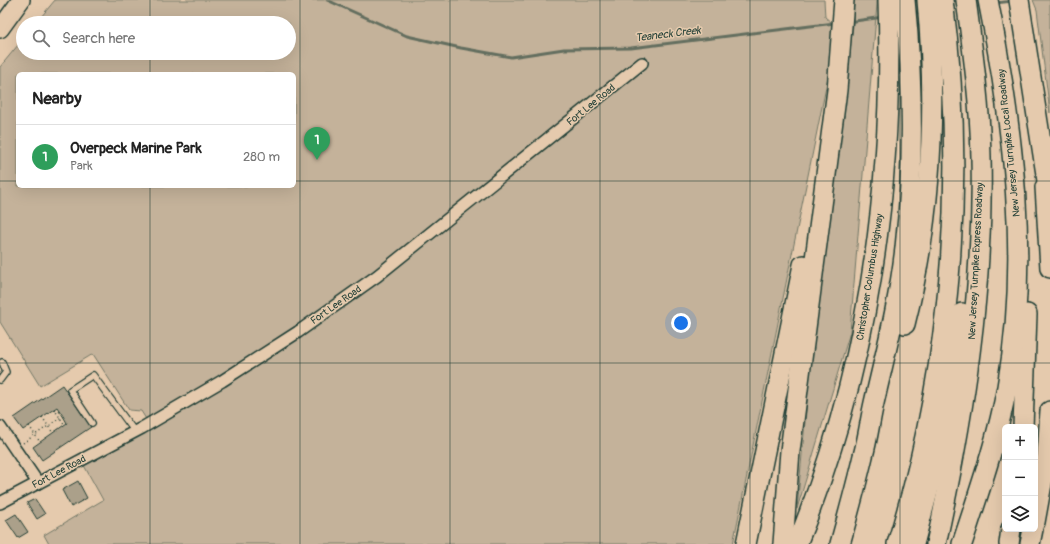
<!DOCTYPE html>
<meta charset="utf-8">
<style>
:root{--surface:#fff;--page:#f6f6f6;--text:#222;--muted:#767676;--line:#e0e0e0;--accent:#1a73e8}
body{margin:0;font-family:Pangolin,sans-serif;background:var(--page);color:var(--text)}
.controls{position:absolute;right:12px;bottom:12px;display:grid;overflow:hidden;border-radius:6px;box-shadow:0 4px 16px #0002}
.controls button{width:36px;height:36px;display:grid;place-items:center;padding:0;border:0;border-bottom:1px solid var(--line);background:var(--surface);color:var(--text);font:20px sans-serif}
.you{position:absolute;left:681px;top:323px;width:14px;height:14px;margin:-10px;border:3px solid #fff;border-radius:50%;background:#1a73e8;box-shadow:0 0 0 6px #1a73e833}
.badge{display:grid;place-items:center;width:26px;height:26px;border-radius:50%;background:var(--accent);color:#fff;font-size:13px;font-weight:700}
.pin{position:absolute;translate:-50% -33px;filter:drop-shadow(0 1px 2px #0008)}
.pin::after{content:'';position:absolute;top:21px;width:14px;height:12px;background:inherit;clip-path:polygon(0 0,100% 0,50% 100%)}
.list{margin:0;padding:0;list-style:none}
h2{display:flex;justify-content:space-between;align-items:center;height:52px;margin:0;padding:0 16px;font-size:17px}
h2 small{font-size:13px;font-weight:400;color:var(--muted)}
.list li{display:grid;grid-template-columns:26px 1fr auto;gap:12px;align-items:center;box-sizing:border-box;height:64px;padding:0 16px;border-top:1px solid var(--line)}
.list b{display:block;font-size:15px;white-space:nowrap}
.list p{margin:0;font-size:13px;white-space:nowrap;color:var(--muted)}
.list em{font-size:13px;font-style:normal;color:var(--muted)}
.icon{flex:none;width:22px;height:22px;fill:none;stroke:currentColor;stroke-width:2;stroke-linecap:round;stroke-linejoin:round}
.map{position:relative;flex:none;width:1050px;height:544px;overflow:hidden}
.search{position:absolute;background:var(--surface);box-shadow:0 4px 16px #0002;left:16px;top:16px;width:280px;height:44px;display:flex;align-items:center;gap:10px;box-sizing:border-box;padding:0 14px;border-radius:22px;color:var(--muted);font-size:15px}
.panel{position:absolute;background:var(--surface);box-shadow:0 4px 16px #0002;left:16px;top:72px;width:280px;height:116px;border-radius:6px}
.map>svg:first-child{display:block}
.green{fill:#c4b29a;stroke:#727867;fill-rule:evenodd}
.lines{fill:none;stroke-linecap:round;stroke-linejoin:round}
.stream{stroke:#646e5e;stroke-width:3}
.building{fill:#aba08a;stroke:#1f3d34}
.service-casing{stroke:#1f3d34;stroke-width:8}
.minor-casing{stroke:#1f3d34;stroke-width:14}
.primary-casing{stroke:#1f3d34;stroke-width:20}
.motorway-casing{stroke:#1f3d34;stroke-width:22}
.path{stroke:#1f3d34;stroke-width:1.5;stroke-dasharray:1 3;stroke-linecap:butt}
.service{stroke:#e5caad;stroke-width:5.5}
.minor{stroke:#e5caad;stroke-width:11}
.primary{stroke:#e5caad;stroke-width:17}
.motorway{stroke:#e5caad;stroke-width:19}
.grid{fill:none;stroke:#1f3d34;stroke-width:1;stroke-opacity:0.55}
.labels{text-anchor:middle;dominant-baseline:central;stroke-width:3;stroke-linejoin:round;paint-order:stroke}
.street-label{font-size:10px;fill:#1f3d34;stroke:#e5caad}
.water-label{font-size:11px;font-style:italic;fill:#2a453b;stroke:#e5caad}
</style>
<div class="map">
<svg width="1050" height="544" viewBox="0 0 1050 544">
<rect width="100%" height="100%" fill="#e5caad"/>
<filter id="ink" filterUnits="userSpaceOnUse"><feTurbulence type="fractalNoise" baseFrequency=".025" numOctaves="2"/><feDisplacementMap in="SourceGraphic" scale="8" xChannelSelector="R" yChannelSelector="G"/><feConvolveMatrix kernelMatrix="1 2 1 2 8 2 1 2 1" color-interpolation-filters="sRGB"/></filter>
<g filter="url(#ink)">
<g class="green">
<path d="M55,0H824L825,17L838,28L733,544H49L44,535L103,500L81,460L149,424L141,411L129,410L93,354L40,386L0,322V67L23,39V53H289V23H36ZM18,74H294V186H18Z"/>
<path d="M854,0H877V4L850,332L797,509L813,336L853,26Z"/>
<path d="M1033,0H1050V113L1037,10Z"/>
</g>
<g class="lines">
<g class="stream">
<path d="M327,0L407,36L461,48L511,57L564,49L631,48L835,23"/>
<path d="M995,3L1013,1"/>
<path d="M848,22L883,17"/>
</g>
</g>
<g class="building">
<path d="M62,385L91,427L42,460L33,447L67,423L63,416L57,407L23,430L14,418Z"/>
<path d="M78,481L87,498L71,507L62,490Z"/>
<path d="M35,499L45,514L37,519L27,503Z"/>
<path d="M16,514L28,532L18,538L6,520Z"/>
</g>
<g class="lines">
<defs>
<g id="service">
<path d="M0,380L6,372L2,362"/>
<path d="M92,423L70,390L93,375L135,432"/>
</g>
<g id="minor">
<path d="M0,427L38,483"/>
<path d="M0,503L142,428L222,381L298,332L377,276L642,63"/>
</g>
<path id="primary" d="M0,29L21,0"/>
<g id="motorway">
<path d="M1019,0L1050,200"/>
<path d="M1045,187L1050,268"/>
<path d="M905,324C932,218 937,109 927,0"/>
<path d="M1023,427L1027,314"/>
<path d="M1035,522L1047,456L1050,411"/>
<path d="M746,544L803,265"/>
<path d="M783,544L790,451L837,90L844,0"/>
<path d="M797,544C868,371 894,185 888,0"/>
<path d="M840,544C848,515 856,486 863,456C868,438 870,420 874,403C886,351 899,301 905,248C914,166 913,82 905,0"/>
<path d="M897,544C951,369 967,182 943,0"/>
<path d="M914,544L942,439L962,313"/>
<path d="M936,544C964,417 984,288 981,157C980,104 973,52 966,0"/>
<path d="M962,544C979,492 997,441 1007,387C1030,258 1013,127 988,0"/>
<path d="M1009,544L1011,529"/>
<path d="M1030,544L1033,529"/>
</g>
</defs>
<use href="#service" class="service-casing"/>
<use href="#minor" class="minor-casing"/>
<use href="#primary" class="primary-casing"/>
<use href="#motorway" class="motorway-casing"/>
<g class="path">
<path d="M54,409L65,425"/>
<path d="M42,417L53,433"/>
<path d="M29,426L40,442"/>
<path d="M23,443L63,416"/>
</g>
<use href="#service" class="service"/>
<use href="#minor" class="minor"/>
<use href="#primary" class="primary"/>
<use href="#motorway" class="motorway"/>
</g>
</g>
<path class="grid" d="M150,0V23M300,0V544M450,0V544M600,0V544M750,0V544M900,0V544M150,53V74M0,181H18M294,181H1050M150,186V544M0,363H1050"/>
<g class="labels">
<g class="street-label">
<text transform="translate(591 105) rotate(-39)">Fort Lee Road</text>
<text transform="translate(1009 143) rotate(-96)">New Jersey Turnpike Local Roadway</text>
<text transform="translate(976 261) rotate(-87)">New Jersey Turnpike Express Roadway</text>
<text transform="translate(870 277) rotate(-81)">Christopher Columbus Highway</text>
<text transform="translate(336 305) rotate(-35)">Fort Lee Road</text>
<text transform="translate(59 472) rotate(-28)">Fort Lee Road</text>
</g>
<g class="water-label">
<text transform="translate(668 34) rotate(-7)">Teaneck Creek</text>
</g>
</g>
</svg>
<div class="controls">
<button>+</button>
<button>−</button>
<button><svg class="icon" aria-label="layers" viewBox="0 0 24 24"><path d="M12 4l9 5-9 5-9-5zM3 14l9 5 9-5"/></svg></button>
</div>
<div class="you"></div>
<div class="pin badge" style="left:317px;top:160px;background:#2e9e5b">1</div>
<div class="search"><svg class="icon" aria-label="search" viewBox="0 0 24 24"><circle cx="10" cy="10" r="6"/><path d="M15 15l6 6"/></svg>Search here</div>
<section class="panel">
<h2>Nearby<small></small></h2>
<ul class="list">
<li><span class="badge" style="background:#2e9e5b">1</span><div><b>Overpeck Marine Park</b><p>Park</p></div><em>280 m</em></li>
</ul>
</section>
</div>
